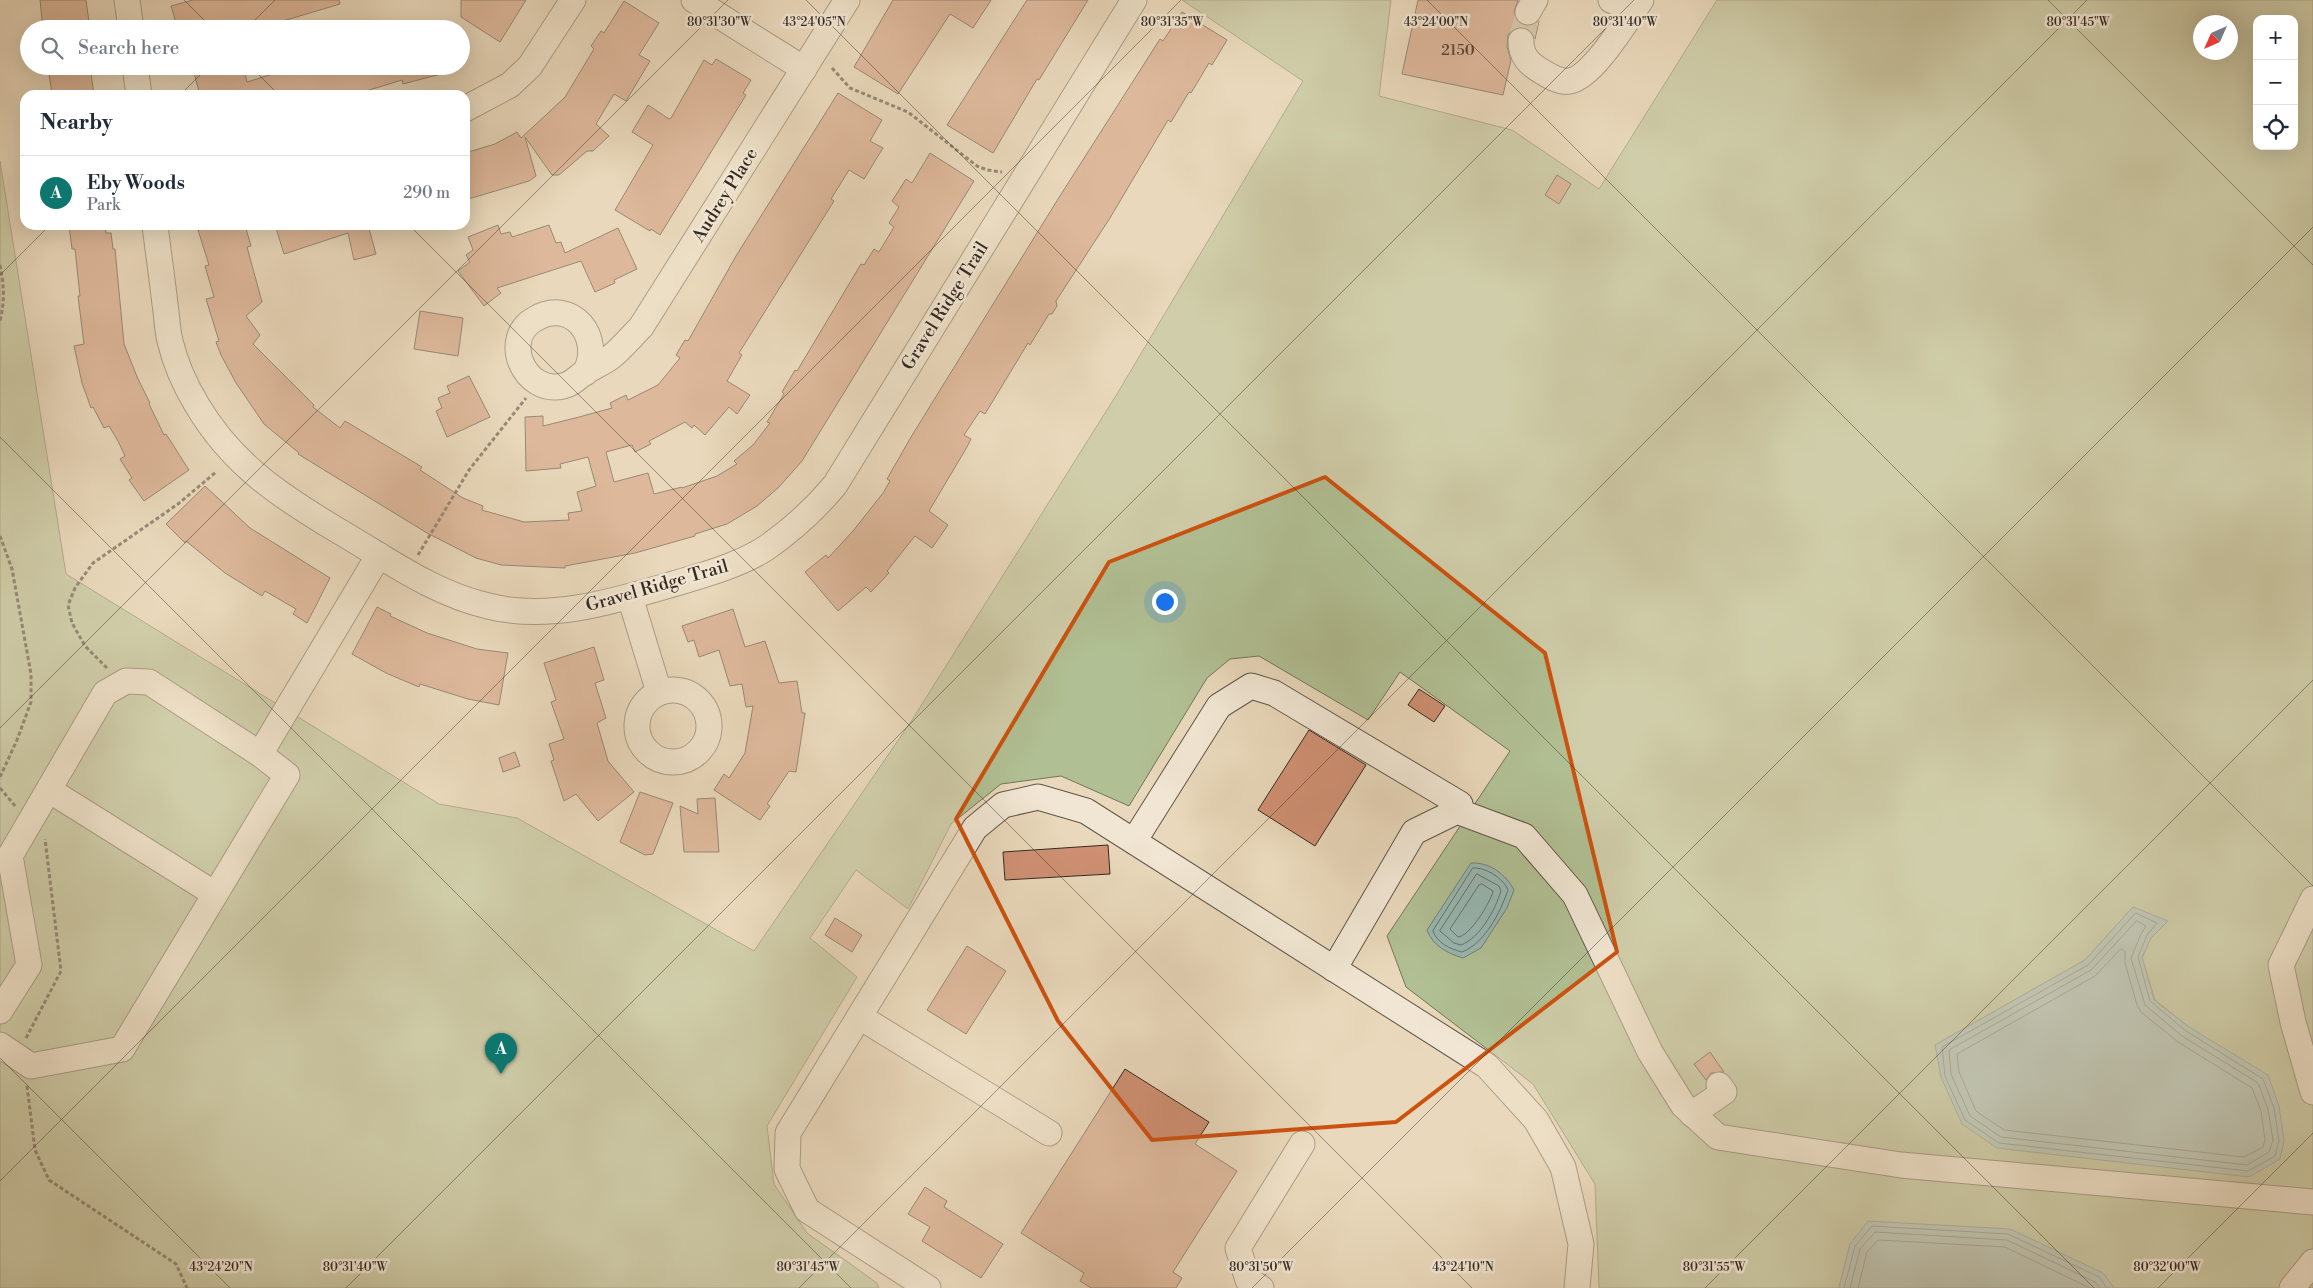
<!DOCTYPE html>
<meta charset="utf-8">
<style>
:root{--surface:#fff;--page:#f2f2f3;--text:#1f2937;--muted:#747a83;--line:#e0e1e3;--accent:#0f766e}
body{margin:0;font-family:"Libre Bodoni",serif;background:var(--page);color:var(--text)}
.controls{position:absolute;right:15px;top:15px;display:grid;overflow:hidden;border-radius:10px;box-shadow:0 5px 20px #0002}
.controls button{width:45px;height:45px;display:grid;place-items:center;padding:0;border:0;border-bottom:1px solid var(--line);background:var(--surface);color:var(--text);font:25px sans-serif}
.compass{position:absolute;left:2193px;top:15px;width:45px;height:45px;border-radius:50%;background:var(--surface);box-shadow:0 5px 20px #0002;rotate:225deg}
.you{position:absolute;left:1164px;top:601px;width:18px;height:18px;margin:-12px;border:4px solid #fff;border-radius:50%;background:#1a73e8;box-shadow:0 0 0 8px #1a73e833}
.badge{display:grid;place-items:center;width:32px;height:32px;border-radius:50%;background:var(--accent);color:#fff;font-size:16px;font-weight:700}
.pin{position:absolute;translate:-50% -41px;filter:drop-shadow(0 1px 2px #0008)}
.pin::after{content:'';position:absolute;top:26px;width:18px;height:15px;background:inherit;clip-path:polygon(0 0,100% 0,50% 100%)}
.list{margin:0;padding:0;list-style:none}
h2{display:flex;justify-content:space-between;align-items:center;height:65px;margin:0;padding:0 20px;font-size:21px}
h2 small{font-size:16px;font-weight:400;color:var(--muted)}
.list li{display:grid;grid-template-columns:32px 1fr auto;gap:15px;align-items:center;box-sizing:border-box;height:75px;padding:0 20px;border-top:1px solid var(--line)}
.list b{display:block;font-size:19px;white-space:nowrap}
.list p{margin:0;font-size:16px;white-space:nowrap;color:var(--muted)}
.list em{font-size:16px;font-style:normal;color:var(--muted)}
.icon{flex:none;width:28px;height:28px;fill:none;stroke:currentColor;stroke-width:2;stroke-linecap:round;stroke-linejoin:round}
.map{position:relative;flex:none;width:2313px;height:1288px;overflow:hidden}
.search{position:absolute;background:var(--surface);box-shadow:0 5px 20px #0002;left:20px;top:20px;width:450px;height:55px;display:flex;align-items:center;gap:12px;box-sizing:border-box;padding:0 18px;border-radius:28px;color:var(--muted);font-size:19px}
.panel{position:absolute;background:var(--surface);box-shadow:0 5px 20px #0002;left:20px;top:90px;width:450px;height:140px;border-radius:15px}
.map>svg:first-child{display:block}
.green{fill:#b1c094;stroke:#72755b;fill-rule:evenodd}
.water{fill:#98b9b4;stroke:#70807a}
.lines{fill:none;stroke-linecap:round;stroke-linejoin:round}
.shore{stroke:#66726b;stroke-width:1}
.building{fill:#cf9073;stroke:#342a22}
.minor-tunnel{stroke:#c5b59c;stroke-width:25;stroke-dasharray:25 12;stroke-linecap:butt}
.minor-casing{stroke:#615648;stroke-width:27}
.path{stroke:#342a22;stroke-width:3;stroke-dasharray:4 2.5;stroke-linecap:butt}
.minor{stroke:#f1e6d3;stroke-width:25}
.marked{fill:none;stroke:#cd520f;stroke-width:4;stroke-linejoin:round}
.ticks{fill:none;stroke:#342a22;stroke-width:1;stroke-opacity:0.45}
.labels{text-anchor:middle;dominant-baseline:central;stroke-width:5;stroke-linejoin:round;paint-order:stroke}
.number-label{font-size:15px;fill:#5b4436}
.street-label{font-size:18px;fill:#342a22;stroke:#f1e6d3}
.ticks-label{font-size:12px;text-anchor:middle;fill:#342a22;stroke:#f1e6d3;stroke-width:5;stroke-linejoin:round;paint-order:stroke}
</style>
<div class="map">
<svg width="2313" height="1288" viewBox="0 0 2313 1288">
<rect width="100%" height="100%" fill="#e9d8bb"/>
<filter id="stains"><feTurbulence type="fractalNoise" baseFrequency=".004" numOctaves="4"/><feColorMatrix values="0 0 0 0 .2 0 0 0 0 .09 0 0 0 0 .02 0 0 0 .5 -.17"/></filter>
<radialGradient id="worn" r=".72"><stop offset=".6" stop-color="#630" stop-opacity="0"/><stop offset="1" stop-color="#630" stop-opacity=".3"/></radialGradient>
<path class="green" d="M1182,0H1391L1379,96L1512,130L1599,189L1717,0H2313V1288H2114L2103,1273L1850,1244L1839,1288H1599L1595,1184L1533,1084L1406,987L1387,936L1510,751L1400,672L1368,720L1259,656L1230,659L1207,678L1129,806L1061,776L1001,784L951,824L908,909L856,870L810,938L857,977L767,1126L774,1184L807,1233L877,1283L879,1288H0V161L66,574L439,804L517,818L754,951L912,720L1117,394L1303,81ZM2257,19H2294V146H2257ZM2200,22H2230V52H2200ZM2133,907L2151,938L2142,958L2155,1000L2189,1027L1935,1045L2085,960Z"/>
<g class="water">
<path d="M1471,863C1489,862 1506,874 1514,890L1507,908L1481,948L1463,958C1447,953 1433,946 1427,930Z"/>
<path d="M2133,907L2168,921L2151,938L2142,957L2154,1000L2189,1027L2268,1075L2279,1106L2284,1141L2280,1159L2249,1177L1997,1148L1962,1124L1941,1077L1935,1045L2085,960Z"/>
<path d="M1868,1221L2010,1229L2103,1273L2114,1288H1839L1850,1244Z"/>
</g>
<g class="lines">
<g class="shore">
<path d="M1473,868C1486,867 1504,879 1508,890C1500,913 1485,943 1462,952C1450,949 1437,943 1433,931Z"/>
<path d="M1477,874L1499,886L1501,891C1495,910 1480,938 1461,945L1454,943L1440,931Z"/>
<path d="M1482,884L1493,891C1491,902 1469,937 1458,937L1450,929L1479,885Z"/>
<path d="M2136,913L2157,923L2147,935L2138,957L2150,1001L2186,1031L2263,1079L2274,1108L2279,1141L2275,1156L2248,1171L1999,1143L1965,1120L1945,1076L1942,1047L2088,965Z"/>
<path d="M2137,921L2146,926L2141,934L2131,958L2145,1005L2182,1036L2258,1083L2268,1109L2273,1140L2269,1152L2247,1165L2001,1137L1970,1116L1951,1074L1949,1050L2091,970Z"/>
<path d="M2121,949L2125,951V963L2137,1005L2141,1012L2178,1042L2252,1088L2261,1111L2265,1140L2263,1147L2244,1157L2004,1130L1976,1111L1959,1072L1957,1054L2095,976Z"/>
<path d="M1844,1288L1855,1246L1872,1226L2008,1234L2099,1277L2107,1288"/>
<path d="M1850,1288L1860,1249L1875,1232L2007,1240L2095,1282L2100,1288"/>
<path d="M1858,1288L1867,1252L1878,1240L2005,1247L2090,1288"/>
</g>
</g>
<g class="building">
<path d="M40,0H86L90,29H43Z"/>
<path d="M193,0H339L340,4L256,29H178L171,6Z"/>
<path d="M461,0H526L500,42L461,17Z"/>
<path d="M893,0H991L973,28L950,14L898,94L854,67Z"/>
<path d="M1027,0H1088L1039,80L1037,79L993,153L947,125Z"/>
<path d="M1418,0H1518L1514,12L1516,20L1520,24L1528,26L1539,21L1535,39L1533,33L1528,28L1520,27L1513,29L1508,35L1507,47L1511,60L1503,95L1402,74Z"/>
<path d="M624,1L659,23L639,55L650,61L626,101L614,94L596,124L609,136L593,151H587L559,175H552L525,137L536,176L529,181L465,200V153L495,144L517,132L521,138L548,113L565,97L594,49L591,46L601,31L604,33Z"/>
<path d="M1182,12L1227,40L1212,65L1209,63L1191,93L1189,92L1171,122L1168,120L1110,218L1056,301L1057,306L1052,314H1049L1030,345L1028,343L985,414L980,411L964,435L971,439L967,447L929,511L948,525L932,548L915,536L887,571L889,573L871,592L866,587L838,611L805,572L826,555L828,558L853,531L883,493L890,481L887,479L911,437L1058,199L1160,39L1163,41Z"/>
<path d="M716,59L751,80L743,93L746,95L660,235L651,229L650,231L615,210L653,145L632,132L648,105L669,119L671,118L704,60L712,65Z"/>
<path d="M48,66H90L94,95H52Z"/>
<path d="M218,66H243L247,82L298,66H451L452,71L403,84L402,80L353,95H200L194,73Z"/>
<path d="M838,93L882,120L870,141L883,148L864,179L849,170L831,199L834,201L739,353L742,355L727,381L750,395L737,414L729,407L705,435L694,425L692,428L685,422L649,441L651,444L635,452L632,445L606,452L614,482L648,473L654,494L682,487V488L717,476L737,464L734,461L753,445L770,423L767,422L784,394L782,392L795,370L797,371L861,264L864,265L874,249L879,252L894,227L889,223L899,207L892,201L906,179L912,183L930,153L974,181L802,461L778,488L757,506L727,524L695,534V536L635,553L565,566V568L501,565L476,558L427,533L298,454L299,453L264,424L236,383L221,355L216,342L219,341L206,299L214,297L205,266L209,265L198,230L216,225H245L251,246L247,247L262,302L246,316L260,335L253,344L314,405L313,407L340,428L345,421L422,467L420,470L463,498L483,506L482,510L524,522L569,520L568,513L582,511L577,492L596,486L588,457L560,464L561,468L526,471L525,417L543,416V426L579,417L612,408L610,403L626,395L628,400L658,385L680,358L676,355L685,340L688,341L736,256Z"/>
<path d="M1557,175L1571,184L1559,204L1545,195Z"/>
<path d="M69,225H105L106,233H111L113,249H115L124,344L138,379L150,403L149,404L164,435L166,434L189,470L144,501L129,480L132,478L120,459L125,456L118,441L109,426L104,428L93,407L91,408L82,383L74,346L84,344L78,296H80L75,249H72Z"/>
<path d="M275,225H368L376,254L354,260L348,233L284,254Z"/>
<path d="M498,225L501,234L510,232L512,237L549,225L556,243L561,242L565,253L618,228L637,269L614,280L615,283L595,292L581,261L497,288L501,293L484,306L458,271L470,262L466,255L473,250L468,237Z"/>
<path d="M420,311L463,318L458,356L414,349Z"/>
<path d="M469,376L490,417L447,437L436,411L442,408L438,398L450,393L447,386Z"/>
<path d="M205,486L250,528L330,578L307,623L293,614L296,609L265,591L262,596L225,573L186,541L185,543L166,524Z"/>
<path d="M377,607L391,614L390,616L427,633L477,649L508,653L499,705L468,699L420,684L419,687L386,673L352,654Z"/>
<path d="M733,609L745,647L765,641L779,683L797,681L802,713H805L796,772L789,771L767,804L770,806L760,820L714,790L724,774L729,778L745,753L753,706L746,707L742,684L730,686L719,650L699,657L694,640L688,642L682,626Z"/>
<path d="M594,647L604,680L595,683L606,718L597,723L608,761L634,792L598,821L576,794L564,801L551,761L554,760L549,744L564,739L551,702L556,700L544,663Z"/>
<path d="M1419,689L1445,706L1434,722L1408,705Z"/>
<path d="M1309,730L1366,765L1315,846L1258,810Z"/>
<path d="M515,752L520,766L503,772L499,758Z"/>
<path d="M640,792L673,803L653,854L645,855L620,842Z"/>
<path d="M715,798L719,852H684L680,806L698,814L697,799Z"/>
<path d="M1108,845L1110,874L1005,880L1003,852Z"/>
<path d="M835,918L862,935L852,952L825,935Z"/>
<path d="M967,946L1006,971L966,1034L927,1010Z"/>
<path d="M1710,1052L1724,1072L1711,1073L1706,1080L1694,1064Z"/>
<path d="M1125,1069L1209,1122L1195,1144L1237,1171L1173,1272L1182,1278L1176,1288H1091L1080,1281L1084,1273L1021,1233Z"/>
<path d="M925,1187L947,1201L944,1207L1003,1244L981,1278L922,1241L930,1227L908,1214Z"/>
</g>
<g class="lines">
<path class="minor-tunnel" d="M1521,41L1528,12"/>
<defs>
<g id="minor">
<path d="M127,0L131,29"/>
<path d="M694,0L804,69"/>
<path d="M1611,0L1634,10"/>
<path d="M1528,12L1535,0"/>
<path d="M1521,41C1521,56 1529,64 1541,71C1549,76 1560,83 1570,81C1594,76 1627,19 1641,0"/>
<path d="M135,66L139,95"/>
<path d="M465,109L510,85L530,66L573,0"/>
<path d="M155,225C158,251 162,277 165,304C167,316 167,329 170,341C175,362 186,387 197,405C233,466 283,498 342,533C390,561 433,593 488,606C552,622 618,600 680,582C707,574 742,564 766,548C792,530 815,509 835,485L1134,0"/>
<path d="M585,373C604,338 572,297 535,319C500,338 524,395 563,386C572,384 577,378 585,372C593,367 603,363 611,357C622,348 631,337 641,327L847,0"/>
<path d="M630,597L659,692"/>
<circle cx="673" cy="726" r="36"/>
<path d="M49,790L215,894"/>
<path d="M1134,841L1219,706L1251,686L1274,693L1460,804L1457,811"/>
<path d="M2313,899L2281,965L2293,1022L2313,1092"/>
<path d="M1334,969L1414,832L1457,811L1524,836L1575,895L1650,1052L1683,1105L1718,1137L1901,1165L2313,1202"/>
<path d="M0,1011L29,965L10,856L105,693L126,681L149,682L260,754L379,555"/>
<path d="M860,1017L1049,1133"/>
<path d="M0,1045L31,1066L122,1049L287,775L260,754"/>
<path d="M1692,1114L1724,1092L1719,1085"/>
<path d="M928,1288L807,1210L787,1169L788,1133L975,828L1003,805L1038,797L1086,811L1487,1066L1536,1120L1563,1167L1581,1244L1577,1288"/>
<path d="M1261,1288L1248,1280L1238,1248L1302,1144"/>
<path d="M2292,1288L2313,1262"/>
</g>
</defs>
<use href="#minor" class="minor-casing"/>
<g class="path">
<path d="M832,68L850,88L908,112L977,166L987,170L1002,172"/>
<path d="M0,265C4,285 5,301 0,321"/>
<path d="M0,536L12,569L31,674V702L17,740L0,777"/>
<path d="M418,555L469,470L526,398"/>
<path d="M107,668L85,646L72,623L68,605L75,588L93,563L178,504L216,472"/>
<path d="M0,788L16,807"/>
<path d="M26,1038L61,971L45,839"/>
<path d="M27,1086L35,1150L49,1180L176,1264L187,1288"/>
</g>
<use href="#minor" class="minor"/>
</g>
<path d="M0 0H2313V1288H0ZM1325,477L1545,653L1617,952L1396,1122L1152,1140L1058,1021L956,819L1109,562Z" fill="#e9d8bb" fill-opacity=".55" fill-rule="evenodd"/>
<path class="marked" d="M1325,477L1545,653L1617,952L1396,1122L1152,1140L1058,1021L956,819L1109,562Z"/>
<path class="ticks" d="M184,0L213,29M806,0L2094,1288M1427,0L2313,886M2048,0L2313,265M246,29L275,0M250,66L279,95M180,95L209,66M409,225L1472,1288M0,275L50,225M0,437L851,1288M0,728L728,0M0,1058L230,1288M0,1181L1181,0M346,1288L1634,0M799,1288L2087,0M1252,1288L2313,227M1705,1288L2313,680M2158,1288L2313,1133"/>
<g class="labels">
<g class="number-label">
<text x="1458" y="50">2150</text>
</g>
<g class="street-label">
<text transform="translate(725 195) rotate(-58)">Audrey Place</text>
<text transform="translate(945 306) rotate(-58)">Gravel Ridge Trail</text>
<text transform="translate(657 586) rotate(-16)">Gravel Ridge Trail</text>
</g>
</g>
<g class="ticks-label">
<text x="719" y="26">80°31'30"W</text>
<text x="814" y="26">43°24'05"N</text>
<text x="1172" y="26">80°31'35"W</text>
<text x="1436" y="26">43°24'00"N</text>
<text x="1625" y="26">80°31'40"W</text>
<text x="2078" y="26">80°31'45"W</text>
<text x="355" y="1271">80°31'40"W</text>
<text x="808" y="1271">80°31'45"W</text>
<text x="1261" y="1271">80°31'50"W</text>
<text x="1714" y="1271">80°31'55"W</text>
<text x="2167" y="1271">80°32'00"W</text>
<text x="221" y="1271">43°24'20"N</text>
<text x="1463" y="1271">43°24'10"N</text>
</g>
<rect width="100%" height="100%" filter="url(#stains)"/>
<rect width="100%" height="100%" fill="url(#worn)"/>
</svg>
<div class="controls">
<button>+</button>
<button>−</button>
<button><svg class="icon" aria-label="locate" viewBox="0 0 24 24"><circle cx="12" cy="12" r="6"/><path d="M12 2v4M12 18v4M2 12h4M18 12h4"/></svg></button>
</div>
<svg class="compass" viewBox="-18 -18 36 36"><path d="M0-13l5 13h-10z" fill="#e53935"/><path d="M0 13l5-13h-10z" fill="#747a83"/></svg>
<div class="you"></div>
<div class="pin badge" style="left:501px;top:1074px">A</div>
<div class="search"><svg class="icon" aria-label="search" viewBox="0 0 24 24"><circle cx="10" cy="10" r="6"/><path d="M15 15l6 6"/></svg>Search here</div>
<section class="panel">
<h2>Nearby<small></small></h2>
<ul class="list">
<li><span class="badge">A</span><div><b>Eby Woods</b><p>Park</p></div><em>290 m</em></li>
</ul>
</section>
</div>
